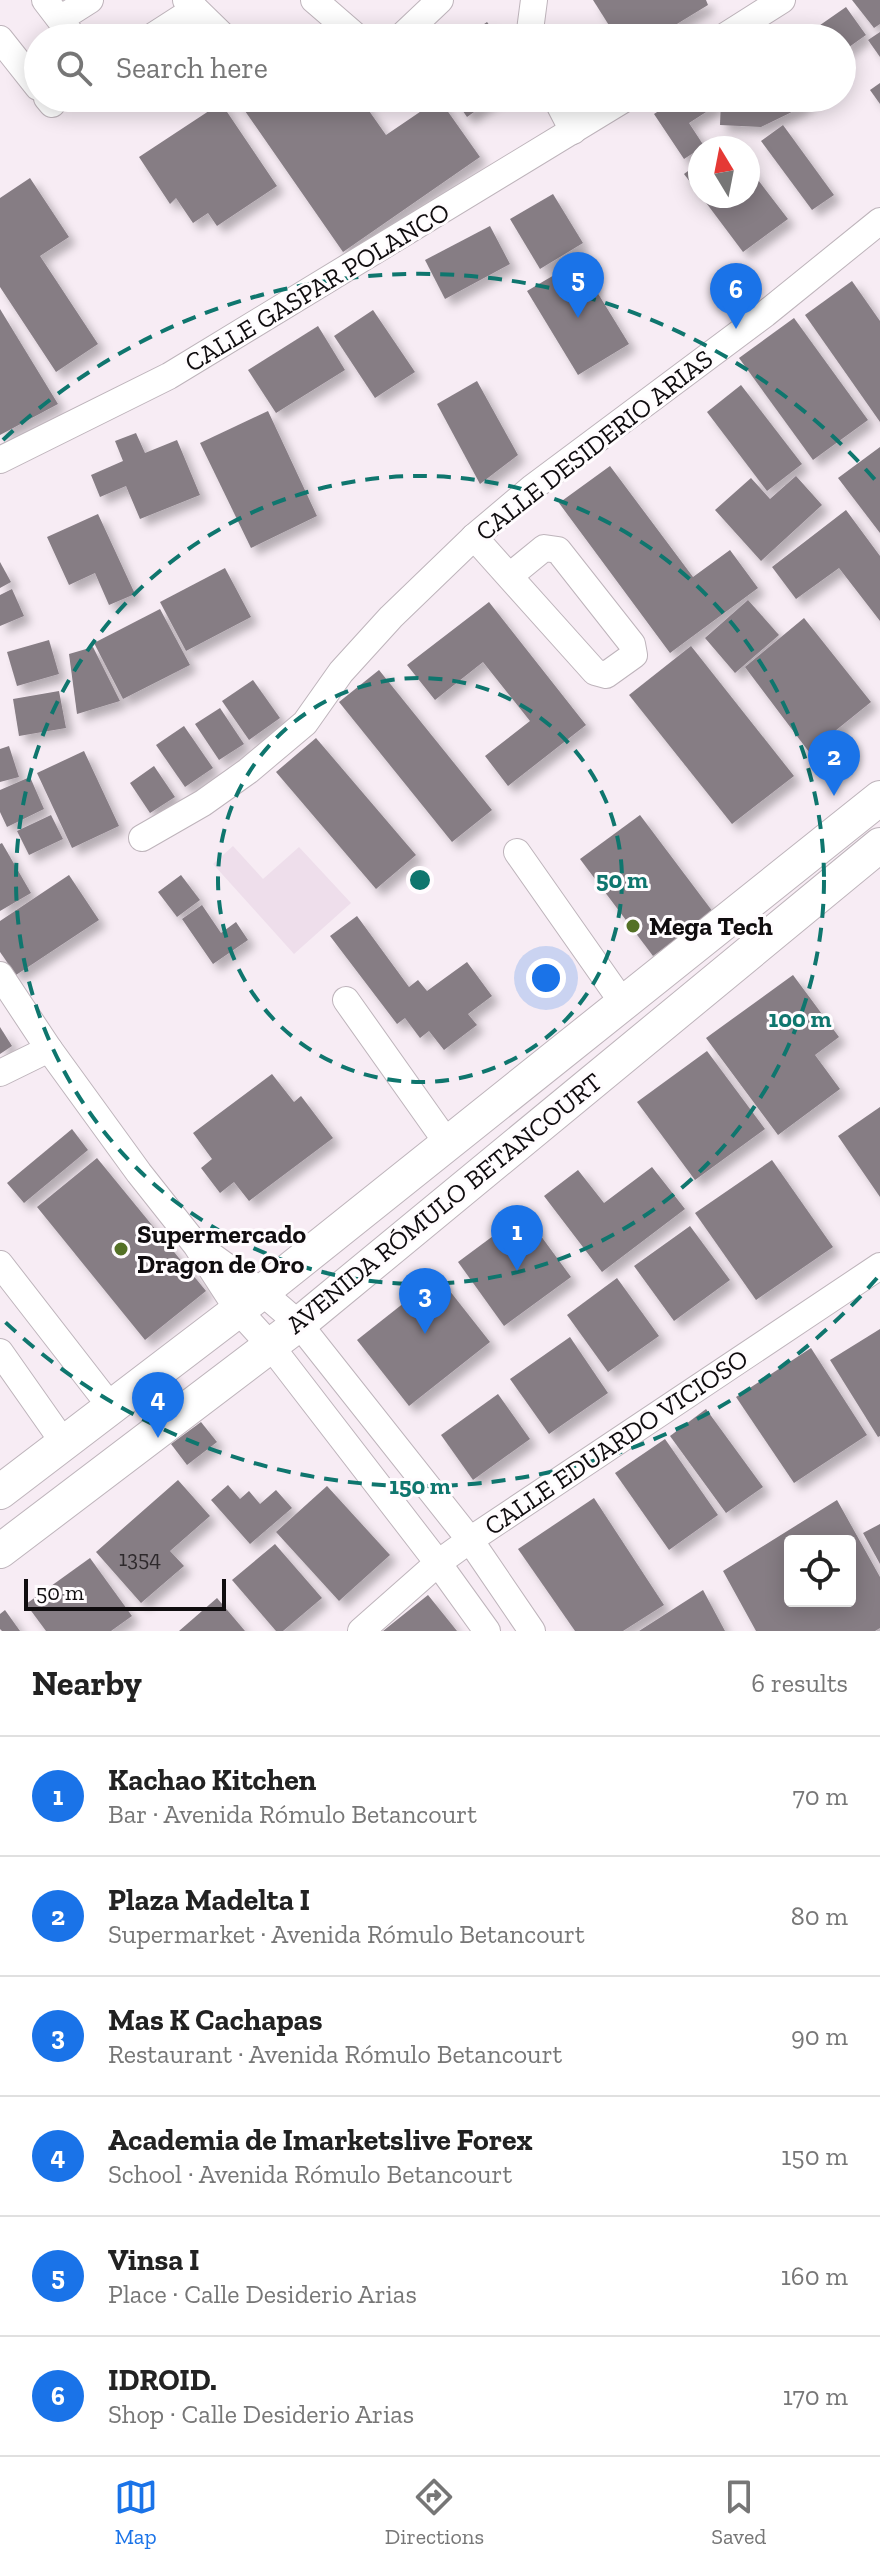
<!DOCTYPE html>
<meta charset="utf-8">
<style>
:root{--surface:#fff;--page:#f2f2f2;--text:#222;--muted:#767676;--line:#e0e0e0;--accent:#1a73e8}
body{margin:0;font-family:"Zilla Slab",serif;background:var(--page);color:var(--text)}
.controls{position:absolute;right:24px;bottom:24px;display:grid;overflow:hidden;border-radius:8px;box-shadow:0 4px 20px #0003}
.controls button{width:72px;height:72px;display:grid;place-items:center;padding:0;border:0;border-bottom:2px solid var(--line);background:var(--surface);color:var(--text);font:40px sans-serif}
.compass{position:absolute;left:688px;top:136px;width:72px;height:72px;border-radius:50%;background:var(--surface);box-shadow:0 4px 20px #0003;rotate:350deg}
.scale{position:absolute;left:24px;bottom:20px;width:202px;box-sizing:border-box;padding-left:8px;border:4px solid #100d0f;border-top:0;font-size:22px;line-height:28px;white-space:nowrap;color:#100d0f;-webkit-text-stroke:6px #fffcfe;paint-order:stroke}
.you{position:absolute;left:546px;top:978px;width:28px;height:28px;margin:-20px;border:6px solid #fff;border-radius:50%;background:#1a73e8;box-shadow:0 0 0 12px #1a73e833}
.badge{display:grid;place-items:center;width:52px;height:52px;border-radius:50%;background:var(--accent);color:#fff;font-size:26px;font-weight:700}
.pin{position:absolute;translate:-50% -66px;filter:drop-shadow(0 2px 4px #0008)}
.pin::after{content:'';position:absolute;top:42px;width:28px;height:24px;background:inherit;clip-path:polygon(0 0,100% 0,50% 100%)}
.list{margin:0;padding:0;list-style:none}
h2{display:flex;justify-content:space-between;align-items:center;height:104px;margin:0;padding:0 32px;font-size:34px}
h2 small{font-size:26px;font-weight:400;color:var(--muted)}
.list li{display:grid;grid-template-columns:52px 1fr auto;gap:24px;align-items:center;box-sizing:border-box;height:120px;padding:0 32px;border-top:2px solid var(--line)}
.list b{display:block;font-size:30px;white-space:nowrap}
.list p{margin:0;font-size:26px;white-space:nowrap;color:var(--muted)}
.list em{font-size:26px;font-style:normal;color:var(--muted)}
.icon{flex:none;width:44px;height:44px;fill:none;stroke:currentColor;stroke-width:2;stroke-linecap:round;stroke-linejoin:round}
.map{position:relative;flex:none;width:880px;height:1631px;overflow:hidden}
.search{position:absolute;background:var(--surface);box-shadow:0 4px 20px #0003;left:24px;right:24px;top:24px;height:88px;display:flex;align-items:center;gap:20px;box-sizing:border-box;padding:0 28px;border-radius:44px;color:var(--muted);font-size:30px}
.sheet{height:824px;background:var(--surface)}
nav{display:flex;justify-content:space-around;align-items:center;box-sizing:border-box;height:112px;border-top:2px solid var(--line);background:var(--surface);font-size:22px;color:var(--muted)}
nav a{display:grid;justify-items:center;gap:4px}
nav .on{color:var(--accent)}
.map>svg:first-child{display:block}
.built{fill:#eedeeb}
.building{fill:#867d84;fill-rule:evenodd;filter:url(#shadow)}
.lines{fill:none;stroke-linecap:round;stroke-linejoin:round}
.minor-casing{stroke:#beb4bb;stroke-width:28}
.major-casing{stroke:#beb4bb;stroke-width:36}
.minor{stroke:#fff;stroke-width:26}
.major{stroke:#fff;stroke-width:34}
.ring{fill:none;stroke:#0f766e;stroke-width:4;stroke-dasharray:14 10}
.poi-dot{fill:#547126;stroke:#fffcfe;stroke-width:3}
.labels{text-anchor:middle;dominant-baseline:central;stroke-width:6;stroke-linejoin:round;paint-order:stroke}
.number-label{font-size:22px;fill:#2e292c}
.street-label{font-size:26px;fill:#100d0f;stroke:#fffcfe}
.poi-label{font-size:26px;font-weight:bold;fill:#100d0f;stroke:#fffcfe;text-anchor:start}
.centre{fill:#0f766e;stroke:#fffcfe;stroke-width:4}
.ring-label{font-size:24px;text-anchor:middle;font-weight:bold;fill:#0f766e;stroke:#fffcfe;stroke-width:6;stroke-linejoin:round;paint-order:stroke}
</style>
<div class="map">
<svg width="880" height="1631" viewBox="0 0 880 1631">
<defs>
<filter id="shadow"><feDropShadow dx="7" dy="7" stdDeviation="4" flood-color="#0004"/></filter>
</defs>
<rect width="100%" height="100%" fill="#f7ecf4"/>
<path class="built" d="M233,846L263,879L299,847L351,903L294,954L213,864Z"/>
<g class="building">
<path d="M593,0H706L708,5L654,38H617Z"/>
<path d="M852,0H880V24L874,28Z"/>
<path d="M846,7L866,35L842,52V38H819L813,30Z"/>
<path d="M487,22L499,38H464Z"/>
<path d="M880,32V57L868,40Z"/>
<path d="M880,83V104L870,90Z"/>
<path d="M236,98H360L386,135L439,99L480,157L343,252Z"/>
<path d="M454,98H494L467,117Z"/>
<path d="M679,98H712L717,105L689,123L704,146L684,159L654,114Z"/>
<path d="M721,98H812L798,109L761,127L720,125Z"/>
<path d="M221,103L277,186L217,226L208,213L193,223L176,198L170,204L139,157Z"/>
<path d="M783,125L834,195L812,210L761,141Z"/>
<path d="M700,162V195L684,174Z"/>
<path d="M748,167L788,219L743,252L701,196H748Z"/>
<path d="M30,178L69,237L40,256L98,344L56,372L0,287V198Z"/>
<path d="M553,194L583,243L540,269L510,219Z"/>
<path d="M490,226L510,264L445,299L425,260Z"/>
<path d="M578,261L629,344L578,375L527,291Z"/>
<path d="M852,281L880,321V422L805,315Z"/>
<path d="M0,309L58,404L0,435Z"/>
<path d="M373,310L415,372L375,398L334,336Z"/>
<path d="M794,318L868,420L813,460L739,358Z"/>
<path d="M318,326L345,370L276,413L248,370Z"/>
<path d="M477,381L518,455L480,484L437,404Z"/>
<path d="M741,385L802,464L767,491L707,412Z"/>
<path d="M268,411L317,516L251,548L200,443Z"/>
<path d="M136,433L145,453L177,440L200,495L140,519L126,486L100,497L91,475L123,461L115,441Z"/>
<path d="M880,447V533L838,478Z"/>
<path d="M610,466L693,577L730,550L758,588L670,653L559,503Z"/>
<path d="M796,476L822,505L761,561L715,510L751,478L770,499Z"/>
<path d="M846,510L880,556V621L839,568L796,599L772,567Z"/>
<path d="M98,514L135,594L109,605L95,573L69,585L47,537Z"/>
<path d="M0,562L11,582L0,588Z"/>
<path d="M225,568L251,617L186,651L160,602Z"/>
<path d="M12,589L24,616L0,626V595Z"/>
<path d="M748,600L779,635L735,673L705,638Z"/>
<path d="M489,602L586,725L508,786L485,756L530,721L483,662L435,700L407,665Z"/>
<path d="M160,609L190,665L123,699L94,643Z"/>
<path d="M804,618L871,702L809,752L745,667Z"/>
<path d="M49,640L59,674L17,686L7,652Z"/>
<path d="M691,646L794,776L732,824L629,695Z"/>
<path d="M93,647L120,701L77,714L69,654Z"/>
<path d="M379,670L492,810L452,842L339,702Z"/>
<path d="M253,680L280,718L249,740L222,701Z"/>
<path d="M59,691L66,728L19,736L13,699Z"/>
<path d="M220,708L244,744L219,760L195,724Z"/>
<path d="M184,726L213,768L185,787L156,745Z"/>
<path d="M316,738L416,855L376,889L276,772Z"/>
<path d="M9,746L19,777L0,782V749Z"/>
<path d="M84,751L119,826L72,848L37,773Z"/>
<path d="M154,766L175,797L150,813L130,783Z"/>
<path d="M30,777L44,809L7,827L0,812V790Z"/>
<path d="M51,815L63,839L29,855L17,831Z"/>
<path d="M640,815L713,912L653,956L580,859Z"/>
<path d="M2,843L31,893L0,911V844Z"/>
<path d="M69,875L99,920L16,975L0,952V921Z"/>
<path d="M181,875L200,900L177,917L158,892Z"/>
<path d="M202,905L221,933L236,922L248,940L213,964L182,919Z"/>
<path d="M357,916L409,987L418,980L427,991L467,962L492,996L468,1014L477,1025L444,1050L429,1031L420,1038L405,1018L397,1024L330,936Z"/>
<path d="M793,975L839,1037L815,1055L840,1089L778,1135L706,1038Z"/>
<path d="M0,1027L12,1046L0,1054Z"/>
<path d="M707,1051L765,1129L695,1180L637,1102Z"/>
<path d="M272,1074L294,1102L301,1096L333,1138L249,1201L234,1182L220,1193L201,1168L212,1159L193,1133Z"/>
<path d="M880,1107V1197L838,1136Z"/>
<path d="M72,1129L88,1150L24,1203L7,1183Z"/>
<path d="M97,1158L206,1291L145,1340L37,1207Z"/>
<path d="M772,1160L833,1247L756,1300L695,1213Z"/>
<path d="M652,1167L685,1209L602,1272L544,1196L578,1170L604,1203Z"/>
<path d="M524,1213L571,1277L504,1326L458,1262Z"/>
<path d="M690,1226L730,1280L674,1321L634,1266Z"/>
<path d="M438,1276L490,1342L409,1406L357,1340Z"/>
<path d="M617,1278L659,1336L608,1372L567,1315Z"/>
<path d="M880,1329V1436L878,1437L830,1360Z"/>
<path d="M570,1337L608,1393L549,1434L510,1379Z"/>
<path d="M811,1348L867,1435L794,1483L736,1397Z"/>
<path d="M498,1394L530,1439L473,1480L441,1435Z"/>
<path d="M706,1409L763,1487L726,1513L670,1436Z"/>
<path d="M201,1422L217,1442L187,1465L171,1444Z"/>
<path d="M665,1439L718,1515L669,1550L615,1473Z"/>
<path d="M178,1480L210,1516L170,1551L184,1566L141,1603L96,1552Z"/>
<path d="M228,1485L240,1499L249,1491L260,1504L276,1490L292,1508L250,1544L211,1500Z"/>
<path d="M327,1486L390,1555L339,1601L276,1532Z"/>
<path d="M594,1498L664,1605L623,1631H575L518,1549Z"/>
<path d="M837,1500L880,1577V1628L875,1631H756L723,1571ZM790,1541H850V1601H790Z"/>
<path d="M880,1524V1564L863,1533Z"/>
<path d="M275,1544L322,1598L283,1631H276L232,1580Z"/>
<path d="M90,1558L132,1616L111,1631H46L26,1604Z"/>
<path d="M703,1590L725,1631H639Z"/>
<path d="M428,1595L457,1631H383Z"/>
<path d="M217,1598L245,1631H179Z"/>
<path d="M5,1610L20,1631H2L0,1629V1614Z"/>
</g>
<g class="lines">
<defs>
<g id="minor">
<path d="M45,0L74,38"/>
<path d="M186,0L222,35"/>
<path d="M314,0L358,38"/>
<path d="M60,19L90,0"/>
<path d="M150,38L195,9"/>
<path d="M400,38L440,0"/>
<path d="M529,38L534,0"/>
<path d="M722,38L782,0"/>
<path d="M0,39L38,87"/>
<path d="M47,98L52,104"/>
<path d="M556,98L573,131"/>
<path d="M0,460L169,376L626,98"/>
<path d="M474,537L595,672L606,675L634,655L632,644L558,550L544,548L511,575"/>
<path d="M142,838L203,803L248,771L305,723L341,672L391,617L474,537L532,488L765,314L880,221"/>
<path d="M517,852L623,1003"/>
<path d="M0,975L49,1049L139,1173L196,1245L238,1310L270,1345L438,1563L487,1631"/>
<path d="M346,1000L448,1144"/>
<path d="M0,1073L49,1049"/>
<path d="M209,1254L262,1292L299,1324L470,1540L532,1631"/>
<path d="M0,1264L111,1407"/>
<path d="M0,1352L64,1443"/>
<path d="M361,1631L438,1563L470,1540L880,1266"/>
</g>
<g id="major">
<path d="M0,1492L262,1292L880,798"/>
<path d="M0,1551L299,1324L880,845"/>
</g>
</defs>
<use href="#minor" class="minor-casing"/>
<use href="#major" class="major-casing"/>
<use href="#minor" class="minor"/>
<use href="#major" class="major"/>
</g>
<g class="ring">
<circle cx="420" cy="880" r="202"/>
<circle cx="420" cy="880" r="404"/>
<path d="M877 1278A606 606 0 0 1 3 1320M3 440A606 606 0 0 1 877 482"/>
</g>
<g class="poi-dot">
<circle cx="633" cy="926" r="8"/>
<circle cx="121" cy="1249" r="8"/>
</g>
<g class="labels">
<g class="number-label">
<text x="140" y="1558">1354</text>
</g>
<g class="street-label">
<text transform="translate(317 287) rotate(-31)">CALLE GASPAR POLANCO</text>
<text transform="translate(594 445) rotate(-38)">CALLE DESIDERIO ARIAS</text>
<text transform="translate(444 1203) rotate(-39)">AVENIDA RÓMULO BETANCOURT</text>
<text transform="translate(616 1442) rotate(-34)">CALLE EDUARDO VICIOSO</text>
</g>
<g class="poi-label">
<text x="649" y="926">Mega Tech</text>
<text x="137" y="1234">Supermercado<tspan x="137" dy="30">Dragon de Oro</tspan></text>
</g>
</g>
<circle cx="420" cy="880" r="12" class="centre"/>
<g class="ring-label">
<text x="622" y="888">50 m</text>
<text x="800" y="1027">100 m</text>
<text x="420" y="1494">150 m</text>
</g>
</svg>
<div class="controls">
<button><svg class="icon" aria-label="locate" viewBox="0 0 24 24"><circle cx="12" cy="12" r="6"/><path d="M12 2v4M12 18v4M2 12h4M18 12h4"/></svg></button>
</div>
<svg class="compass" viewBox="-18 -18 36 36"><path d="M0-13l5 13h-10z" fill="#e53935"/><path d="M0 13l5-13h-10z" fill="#767676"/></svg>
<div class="scale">50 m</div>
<div class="you"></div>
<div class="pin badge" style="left:517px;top:1271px">1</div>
<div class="pin badge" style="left:834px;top:796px">2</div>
<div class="pin badge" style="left:425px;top:1334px">3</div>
<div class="pin badge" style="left:158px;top:1438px">4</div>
<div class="pin badge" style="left:578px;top:318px">5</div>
<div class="pin badge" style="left:736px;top:329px">6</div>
<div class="search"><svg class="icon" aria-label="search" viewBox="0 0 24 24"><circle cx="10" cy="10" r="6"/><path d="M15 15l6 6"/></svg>Search here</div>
</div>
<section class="sheet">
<h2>Nearby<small>6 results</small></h2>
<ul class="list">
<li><span class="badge">1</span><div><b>Kachao Kitchen</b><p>Bar · Avenida Rómulo Betancourt</p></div><em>70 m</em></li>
<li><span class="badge">2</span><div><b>Plaza Madelta I</b><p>Supermarket · Avenida Rómulo Betancourt</p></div><em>80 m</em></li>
<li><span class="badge">3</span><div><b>Mas K Cachapas</b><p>Restaurant · Avenida Rómulo Betancourt</p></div><em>90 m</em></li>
<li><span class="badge">4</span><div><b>Academia de Imarketslive Forex</b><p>School · Avenida Rómulo Betancourt</p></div><em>150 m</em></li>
<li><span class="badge">5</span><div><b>Vinsa I</b><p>Place · Calle Desiderio Arias</p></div><em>160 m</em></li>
<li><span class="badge">6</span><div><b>IDROID.</b><p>Shop · Calle Desiderio Arias</p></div><em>170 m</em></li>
</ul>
</section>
<nav>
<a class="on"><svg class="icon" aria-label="map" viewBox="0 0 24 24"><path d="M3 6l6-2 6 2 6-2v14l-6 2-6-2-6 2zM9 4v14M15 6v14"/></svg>Map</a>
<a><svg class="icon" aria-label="directions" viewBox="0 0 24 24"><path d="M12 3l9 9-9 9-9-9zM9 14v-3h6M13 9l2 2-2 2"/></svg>Directions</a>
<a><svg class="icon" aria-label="saved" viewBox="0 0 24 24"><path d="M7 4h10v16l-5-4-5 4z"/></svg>Saved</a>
</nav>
